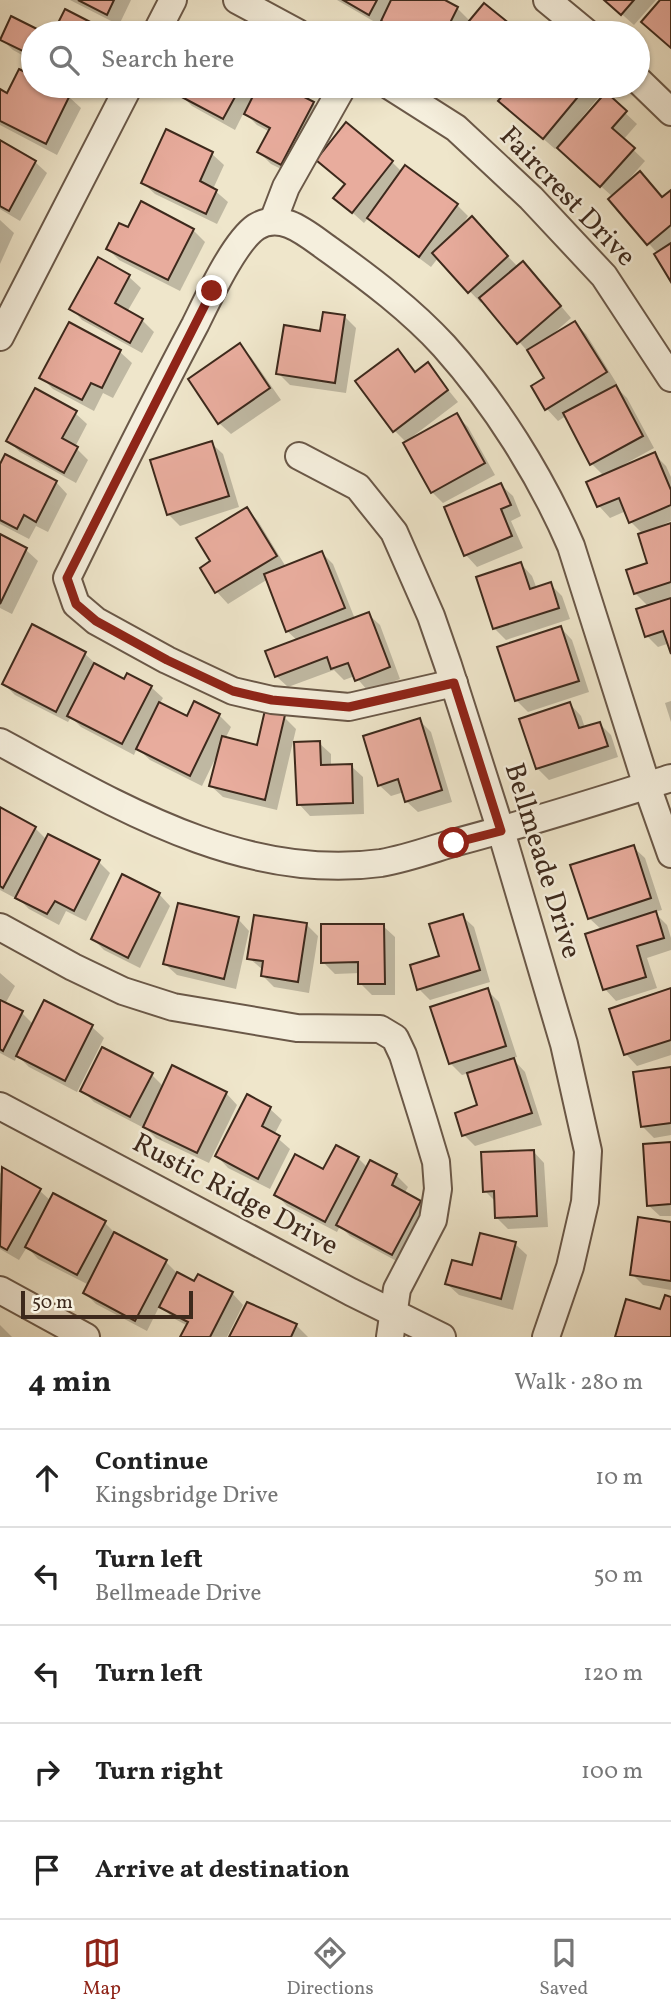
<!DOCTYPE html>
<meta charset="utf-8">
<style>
:root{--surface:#fff;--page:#f6f6f6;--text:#222;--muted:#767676;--line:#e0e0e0;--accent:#8f2418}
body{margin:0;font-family:Vollkorn,serif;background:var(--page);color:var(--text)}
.scale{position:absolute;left:21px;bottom:18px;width:172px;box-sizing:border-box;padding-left:7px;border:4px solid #3d291c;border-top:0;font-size:19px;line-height:24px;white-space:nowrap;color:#3d291c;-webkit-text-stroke:5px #f5efdd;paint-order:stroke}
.stop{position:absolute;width:21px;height:21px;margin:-16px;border:5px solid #8f2418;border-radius:50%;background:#fff}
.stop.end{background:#8f2418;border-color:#fff;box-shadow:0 2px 7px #0008}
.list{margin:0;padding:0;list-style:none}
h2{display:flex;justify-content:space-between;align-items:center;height:91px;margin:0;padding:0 28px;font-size:30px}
h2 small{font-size:23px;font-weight:400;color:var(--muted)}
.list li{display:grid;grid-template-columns:46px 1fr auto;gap:21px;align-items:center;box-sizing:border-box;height:98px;padding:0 28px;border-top:2px solid var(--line)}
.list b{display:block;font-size:26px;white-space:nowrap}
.list p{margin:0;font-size:23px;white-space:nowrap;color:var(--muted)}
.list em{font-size:23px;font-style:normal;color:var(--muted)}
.icon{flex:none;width:38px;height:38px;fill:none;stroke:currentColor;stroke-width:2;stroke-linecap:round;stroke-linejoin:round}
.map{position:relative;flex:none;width:671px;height:1337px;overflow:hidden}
.search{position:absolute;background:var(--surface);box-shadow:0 2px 5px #0004;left:21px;right:21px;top:21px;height:77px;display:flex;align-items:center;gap:18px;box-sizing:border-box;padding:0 24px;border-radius:38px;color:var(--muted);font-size:26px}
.sheet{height:581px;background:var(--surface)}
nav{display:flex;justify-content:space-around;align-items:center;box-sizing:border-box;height:98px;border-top:2px solid var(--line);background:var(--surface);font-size:19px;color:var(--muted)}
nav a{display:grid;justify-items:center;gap:4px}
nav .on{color:var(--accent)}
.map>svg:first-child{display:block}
.shadow{fill:#0003}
.building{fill:#e8ac9d;stroke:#3d291c;stroke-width:2}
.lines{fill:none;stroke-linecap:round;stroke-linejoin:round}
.minor-casing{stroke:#6a5848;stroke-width:30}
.minor{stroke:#f5efdd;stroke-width:26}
.route{stroke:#8f2418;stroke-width:9}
.labels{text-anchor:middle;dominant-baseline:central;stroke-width:5;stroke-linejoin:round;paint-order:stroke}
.street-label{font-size:28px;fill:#3d291c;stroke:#f5efdd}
</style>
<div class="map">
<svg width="671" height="1337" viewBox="0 0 671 1337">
<rect width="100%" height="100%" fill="#efe6cb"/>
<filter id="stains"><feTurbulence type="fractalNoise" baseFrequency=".00286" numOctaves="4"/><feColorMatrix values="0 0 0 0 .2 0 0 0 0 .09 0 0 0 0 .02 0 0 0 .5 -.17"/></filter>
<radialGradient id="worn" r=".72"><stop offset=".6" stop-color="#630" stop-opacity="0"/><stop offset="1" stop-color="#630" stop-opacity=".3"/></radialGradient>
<g class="shadow">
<path d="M70,0H131L119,25Z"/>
<path d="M337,0H441L457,8L471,22L484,5L518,33H396L383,21L380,25Z"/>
<path d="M606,0H656L634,25Z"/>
<path d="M12,19L41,33H33V61L13,50L1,39Z"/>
<path d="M19,71L33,78V86H48L69,97L81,108L57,155L0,125V91L8,95Z"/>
<path d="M185,86H279L313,103L324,115L293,175L271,164L259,152L270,132L257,125L244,112L235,130L192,106L180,94Z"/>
<path d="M483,86H594L602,93L579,121L582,123L606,95L637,124L623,140L645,161L624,185L663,199L671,192V278L658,254L610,199L613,197L557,147L555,149Z"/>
<path d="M167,132L212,154L224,165L213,189L228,202L217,224L155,194L143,183Z"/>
<path d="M0,142L35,162L47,173L20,221L0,209Z"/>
<path d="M392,162L402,172L457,205L468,216L463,224L483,230L518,267L534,274L571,318L554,333L555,335L575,323L586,334L617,384L615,386L627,398L654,448L623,465L624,467L654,454L666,466L671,477V521L660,526L661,528L671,525V648L670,643L658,647L647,636L649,607L635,593L649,564L643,534L631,522L626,511L610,518L599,506L604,476L592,464L566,416L558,421L547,409L533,387L547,378L530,354L483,301L481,303L438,258L431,267L380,229L369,217L364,223L336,198Z"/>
<path d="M0,220L14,233L0,264Z"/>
<path d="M128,230H193L205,242L180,291L119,260L108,249Z"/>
<path d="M98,259L129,277L141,288L127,312L142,320L154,332L142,353L82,320L71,308Z"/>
<path d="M345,317L356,328L346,393L290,385L278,373L321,333Z"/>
<path d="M69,325L120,352L132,363L113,398L103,393L94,411L53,389L41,377Z"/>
<path d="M240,346L251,357L281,400L231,434L219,423Z"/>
<path d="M398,352L417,373L427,364L458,402L408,440L409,442L457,416L468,427L495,475L443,503L432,492L407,443L394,430Z"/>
<path d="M75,413L87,424L75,447L88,460L76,483L20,452L8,441Z"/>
<path d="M211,443L223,454L239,507L180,526L168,514Z"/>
<path d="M0,468L56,482L67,494L48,532L36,526L29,539L0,524Z"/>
<path d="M501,485L513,496L521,516L511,521L523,548L477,567L466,555Z"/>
<path d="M247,509L258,521L286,567L322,553L333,564L355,619L368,614L380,625L400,679L368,691L355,676L344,680L334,670L288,687L276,676L298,641L287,631L268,579L228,604L217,592L202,568L212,562Z"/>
<path d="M0,536L26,550L38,561L12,614L0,608Z"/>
<path d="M521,564L532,576L537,589L550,584L562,596L570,619L506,640L494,628Z"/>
<path d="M33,627L85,654L97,665L125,681L151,687L163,698L159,705L188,718L219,715L231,727L225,739L258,747L284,717L296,729L277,810L223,797L211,786L217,755L202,786L150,760L137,748L134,755L81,727L71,717L68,722L15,695L4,684Z"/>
<path d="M561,628L572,640L589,692L528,712L516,700Z"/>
<path d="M671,701V722L665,703Z"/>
<path d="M570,704L581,716L585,728L599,723L611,735L618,757L549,780L537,768Z"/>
<path d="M419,720L431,732L452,802L418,812L406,801L404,792L391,796L379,785Z"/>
<path d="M319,743L331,754V766H351L363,777L364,814L310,816L299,804Z"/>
<path d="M0,809L35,828L47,840L99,862L110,873L86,921L66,911L59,925L29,909L16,896L15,898L0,890Z"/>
<path d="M633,847L645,858L662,910L654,912L667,925L671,938V950L647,958L657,988L616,1001L605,989L602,930L589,918Z"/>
<path d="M159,894L170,906L140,968L104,950L93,939Z"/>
<path d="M462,916L474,927L490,982L430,1000L419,989L441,957Z"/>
<path d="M238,919L249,931L236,989L177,975L165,964Z"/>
<path d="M306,924L318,936L309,993L274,987L263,976V970L249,958Z"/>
<path d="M383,926L395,937V995H372L360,983V973L335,974L323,962Z"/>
<path d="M0,973L15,986L5,1004L22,1013L34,1025L45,1002L92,1027L104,1038L77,1092L29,1067L17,1055L15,1061L0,1053Z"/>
<path d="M487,990L499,1002L517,1057L512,1058L525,1072L542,1125L475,1146L464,1135L480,1106L469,1073L462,1075L450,1063Z"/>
<path d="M671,990V1055L637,1066L626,1054Z"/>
<path d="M671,1069V1135L654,1138L642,1126Z"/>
<path d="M152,1075L164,1087L226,1093L237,1105L209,1163L156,1138L143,1125L142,1127L94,1102L82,1090Z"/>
<path d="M247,1096L270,1109L282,1120L274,1135L290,1149L270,1189L228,1168L217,1156Z"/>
<path d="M671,1144V1216H660L648,1205Z"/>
<path d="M533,1151L544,1163L548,1227L508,1229L497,1218L496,1202L485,1191Z"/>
<path d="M358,1158L368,1168L396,1175L408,1187L404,1194L420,1202L431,1214L404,1265L350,1236L340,1226L337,1232L287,1206L276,1194L324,1171Z"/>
<path d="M2,1170L40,1191L51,1201L105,1223L116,1234L166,1262L177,1273L194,1283L232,1293L243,1305L227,1337H183L188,1326L173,1318L160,1305L147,1331L96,1304L85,1293L89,1285L38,1259L27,1247L19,1260L0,1249V1174Z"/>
<path d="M671,1224V1290L643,1285L632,1274Z"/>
<path d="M515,1244L527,1255L513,1310L459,1295L447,1284Z"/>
<path d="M0,1325L12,1337H0Z"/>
<path d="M296,1325L308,1337H231Z"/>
</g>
<g class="building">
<path d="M78,0H114L107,15Z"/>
<path d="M343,0H377L369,15Z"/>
<path d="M391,0H445L458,7L445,33H404L381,21Z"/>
<path d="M604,0H634L621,15Z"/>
<path d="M660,0H671V48L641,22Z"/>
<path d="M484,3L521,33H459Z"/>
<path d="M65,9L102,28L99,33H53Z"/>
<path d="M11,16L45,33H33V56L0,40Z"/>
<path d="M19,69L33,76V86H51L70,95L46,144L0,121V89L7,93Z"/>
<path d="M183,86H241L223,119L178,95Z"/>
<path d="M258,86H283L314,102L281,165L257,152L270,128L244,114Z"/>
<path d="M511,86H587L543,139L498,101Z"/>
<path d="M606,92L627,111L612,128L635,148L600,187L557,148Z"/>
<path d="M346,122L393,161L352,213L333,198L345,184L316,160Z"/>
<path d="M166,129L213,152L200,181L217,190L206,214L141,183Z"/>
<path d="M0,140L36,161L9,211L0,206Z"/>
<path d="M405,165L458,204L419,257L367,218Z"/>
<path d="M640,171L662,197L671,190V225L647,245L608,199Z"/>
<path d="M141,201L194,229L168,280L106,249L119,223L128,227Z"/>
<path d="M472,216L508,256L468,293L432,253Z"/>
<path d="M671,243V282L654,254Z"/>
<path d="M98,257L130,275L115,303L143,319L130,343L69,309Z"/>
<path d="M523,261L561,306L517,344L479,298Z"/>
<path d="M323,312L345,315L335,383L276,374L284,325L320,331Z"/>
<path d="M575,321L607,372L545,410L531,386L544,378L527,350Z"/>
<path d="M69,322L121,350L102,388L91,383L82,400L39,378Z"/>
<path d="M240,343L270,388L218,424L188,379Z"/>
<path d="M398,349L415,372L428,362L448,390L393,432L355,381Z"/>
<path d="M616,385L643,436L590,465L563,413Z"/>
<path d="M35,388L77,411L62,438L78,447L64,473L6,441Z"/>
<path d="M457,413L485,463L431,493L403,443Z"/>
<path d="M212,441L229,496L167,515L150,460Z"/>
<path d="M655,452L671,490V505L629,523L619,498L597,507L586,482Z"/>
<path d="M5,454L57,481L36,522L24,515L17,529L0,520V464Z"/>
<path d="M501,483L511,505L501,509L512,536L464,556L444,507Z"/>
<path d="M247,507L277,556L215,593L200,568L210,561L196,538Z"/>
<path d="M671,523V582L634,594L626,570L647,563L638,534Z"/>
<path d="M0,534L27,548L0,604Z"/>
<path d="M322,551L345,608L286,632L264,574Z"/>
<path d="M521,562L530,589L551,582L559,608L493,629L476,577Z"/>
<path d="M671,598V654L663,631L645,637L636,609Z"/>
<path d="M369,612L390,667L355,681L348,663L331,669L327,657L275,677L265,651Z"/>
<path d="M32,624L86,652L56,712L2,684Z"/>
<path d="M561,626L579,681L515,701L497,647Z"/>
<path d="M94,663L124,679L127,673L152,686L122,744L67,716Z"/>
<path d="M194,701L220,714L190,776L136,749L159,702L187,716Z"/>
<path d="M570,702L579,728L600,722L608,746L536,769L519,719Z"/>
<path d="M265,710L285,715L265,800L209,786L222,736L257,745Z"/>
<path d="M420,718L442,790L405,802L398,779L378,786L363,736Z"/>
<path d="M320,741L321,765L352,764L353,803L297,805L294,742Z"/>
<path d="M0,807L36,827L3,888L0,886Z"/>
<path d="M48,834L100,860L74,911L55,901L47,914L15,898Z"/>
<path d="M634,845L651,898L588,919L570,865Z"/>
<path d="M122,874L160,893L128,958L91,939Z"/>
<path d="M178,903L239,917L224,979L163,964Z"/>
<path d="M656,911L664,938L637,946L646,977L603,990L585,934Z"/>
<path d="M463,914L480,970L417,990L410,965L439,956L429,924Z"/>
<path d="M254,915L307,923L298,982L261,976L263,961L247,959Z"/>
<path d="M321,924H384L385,984H358V962L321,963Z"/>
<path d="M488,988L506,1046L449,1064L430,1007Z"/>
<path d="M671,988V1040L624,1055L609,1009Z"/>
<path d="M0,1000L23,1011L3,1051L0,1049Z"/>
<path d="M44,1000L93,1025L65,1081L16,1056Z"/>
<path d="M102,1047L153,1073L130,1117L80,1091Z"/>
<path d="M514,1058L532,1113L462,1136L455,1113L477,1105L467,1073Z"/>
<path d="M172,1065L227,1092L197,1153L143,1127Z"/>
<path d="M671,1067V1123L641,1127L633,1072Z"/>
<path d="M247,1094L271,1107L262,1126L280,1136L258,1179L215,1156Z"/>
<path d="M671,1142V1204L647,1206L643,1144Z"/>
<path d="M336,1145L359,1157L325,1222L274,1195L295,1154L323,1169Z"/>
<path d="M534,1150L537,1216L495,1218L494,1191L483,1192L481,1152Z"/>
<path d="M370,1160L397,1174L392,1185L421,1201L392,1255L336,1225Z"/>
<path d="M2,1167L41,1189L7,1250L0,1246Z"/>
<path d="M53,1193L106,1221L77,1275L25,1247Z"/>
<path d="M638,1217L671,1222V1281L630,1275Z"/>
<path d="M114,1232L167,1260L135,1321L83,1293Z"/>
<path d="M480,1233L516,1242L501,1299L445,1284L452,1260L472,1265Z"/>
<path d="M177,1272L194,1281L198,1274L233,1292L210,1337H180L188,1322L159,1307Z"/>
<path d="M665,1295L671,1297V1337H615L626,1299L660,1309Z"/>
<path d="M247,1302L297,1324L291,1337H229Z"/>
</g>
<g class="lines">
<defs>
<g id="minor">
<path d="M237,0L298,33"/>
<path d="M547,0L587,33"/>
<path d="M156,33L173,0"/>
<path d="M638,80L671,112"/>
<path d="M390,86L456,128L531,198L604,276L671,378"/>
<path d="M273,221L286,187L343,86"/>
<path d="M0,337L129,86"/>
<path d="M299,456L358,487L394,532L431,616L448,665L501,831L564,1044L588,1151L585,1202L570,1267L546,1337"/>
<path d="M454,683L349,707L272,700L233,691L167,660L96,621L76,604L67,578L71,570C111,488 152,406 195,325C208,299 234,242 256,227C283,210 309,236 331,251C370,279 411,310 444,346C495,403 541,476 571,546L647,786L671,854"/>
<path d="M0,742C117,805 242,882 381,863C405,859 430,850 453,843C526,824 598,801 671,778"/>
<path d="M0,927L73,967L123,991L173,1007L297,1028L380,1029L395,1038L403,1055L424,1122L436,1162L438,1189L433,1220L397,1289L390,1337"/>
<path d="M0,1106L351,1292L442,1337"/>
<path d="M0,1290L86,1337"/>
</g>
</defs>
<use href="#minor" class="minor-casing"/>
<use href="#minor" class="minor"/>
</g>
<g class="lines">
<path class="route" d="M212,291L71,570L67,578L76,604L96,621L167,660L233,691L272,700L349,707L454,683L501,831L454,843"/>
</g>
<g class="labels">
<g class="street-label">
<text transform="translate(567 197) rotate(46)">Faircrest Drive</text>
<text transform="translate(542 861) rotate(73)">Bellmeade Drive</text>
<text transform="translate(235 1195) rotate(28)">Rustic Ridge Drive</text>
</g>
</g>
<rect width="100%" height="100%" filter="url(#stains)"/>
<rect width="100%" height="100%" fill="url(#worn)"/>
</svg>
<div class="scale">50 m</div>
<div class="stop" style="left:454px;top:843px"></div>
<div class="stop end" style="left:212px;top:291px"></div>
<div class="search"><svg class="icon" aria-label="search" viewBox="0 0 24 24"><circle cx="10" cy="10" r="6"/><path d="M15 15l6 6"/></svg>Search here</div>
</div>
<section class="sheet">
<h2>4 min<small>Walk · 280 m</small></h2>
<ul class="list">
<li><svg class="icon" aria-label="ahead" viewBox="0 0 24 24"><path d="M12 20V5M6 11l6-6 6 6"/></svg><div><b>Continue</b><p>Kingsbridge Drive</p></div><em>10 m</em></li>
<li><svg class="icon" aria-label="left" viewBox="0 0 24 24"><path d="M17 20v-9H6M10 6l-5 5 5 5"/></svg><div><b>Turn left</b><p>Bellmeade Drive</p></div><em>50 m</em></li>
<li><svg class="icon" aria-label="left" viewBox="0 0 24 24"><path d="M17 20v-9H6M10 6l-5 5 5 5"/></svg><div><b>Turn left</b></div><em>120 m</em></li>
<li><svg class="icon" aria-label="right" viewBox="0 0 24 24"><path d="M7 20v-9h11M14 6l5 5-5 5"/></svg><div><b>Turn right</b></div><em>100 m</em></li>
<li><svg class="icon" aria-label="arrive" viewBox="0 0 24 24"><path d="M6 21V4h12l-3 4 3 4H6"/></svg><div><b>Arrive at destination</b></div></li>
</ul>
</section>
<nav>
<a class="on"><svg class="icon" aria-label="map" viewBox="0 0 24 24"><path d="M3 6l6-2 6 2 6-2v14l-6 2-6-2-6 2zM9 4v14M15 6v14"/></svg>Map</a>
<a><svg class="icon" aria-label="directions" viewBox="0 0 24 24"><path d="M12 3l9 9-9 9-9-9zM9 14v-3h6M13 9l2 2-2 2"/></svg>Directions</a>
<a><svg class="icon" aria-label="saved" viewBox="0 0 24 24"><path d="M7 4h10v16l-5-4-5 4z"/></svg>Saved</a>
</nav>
